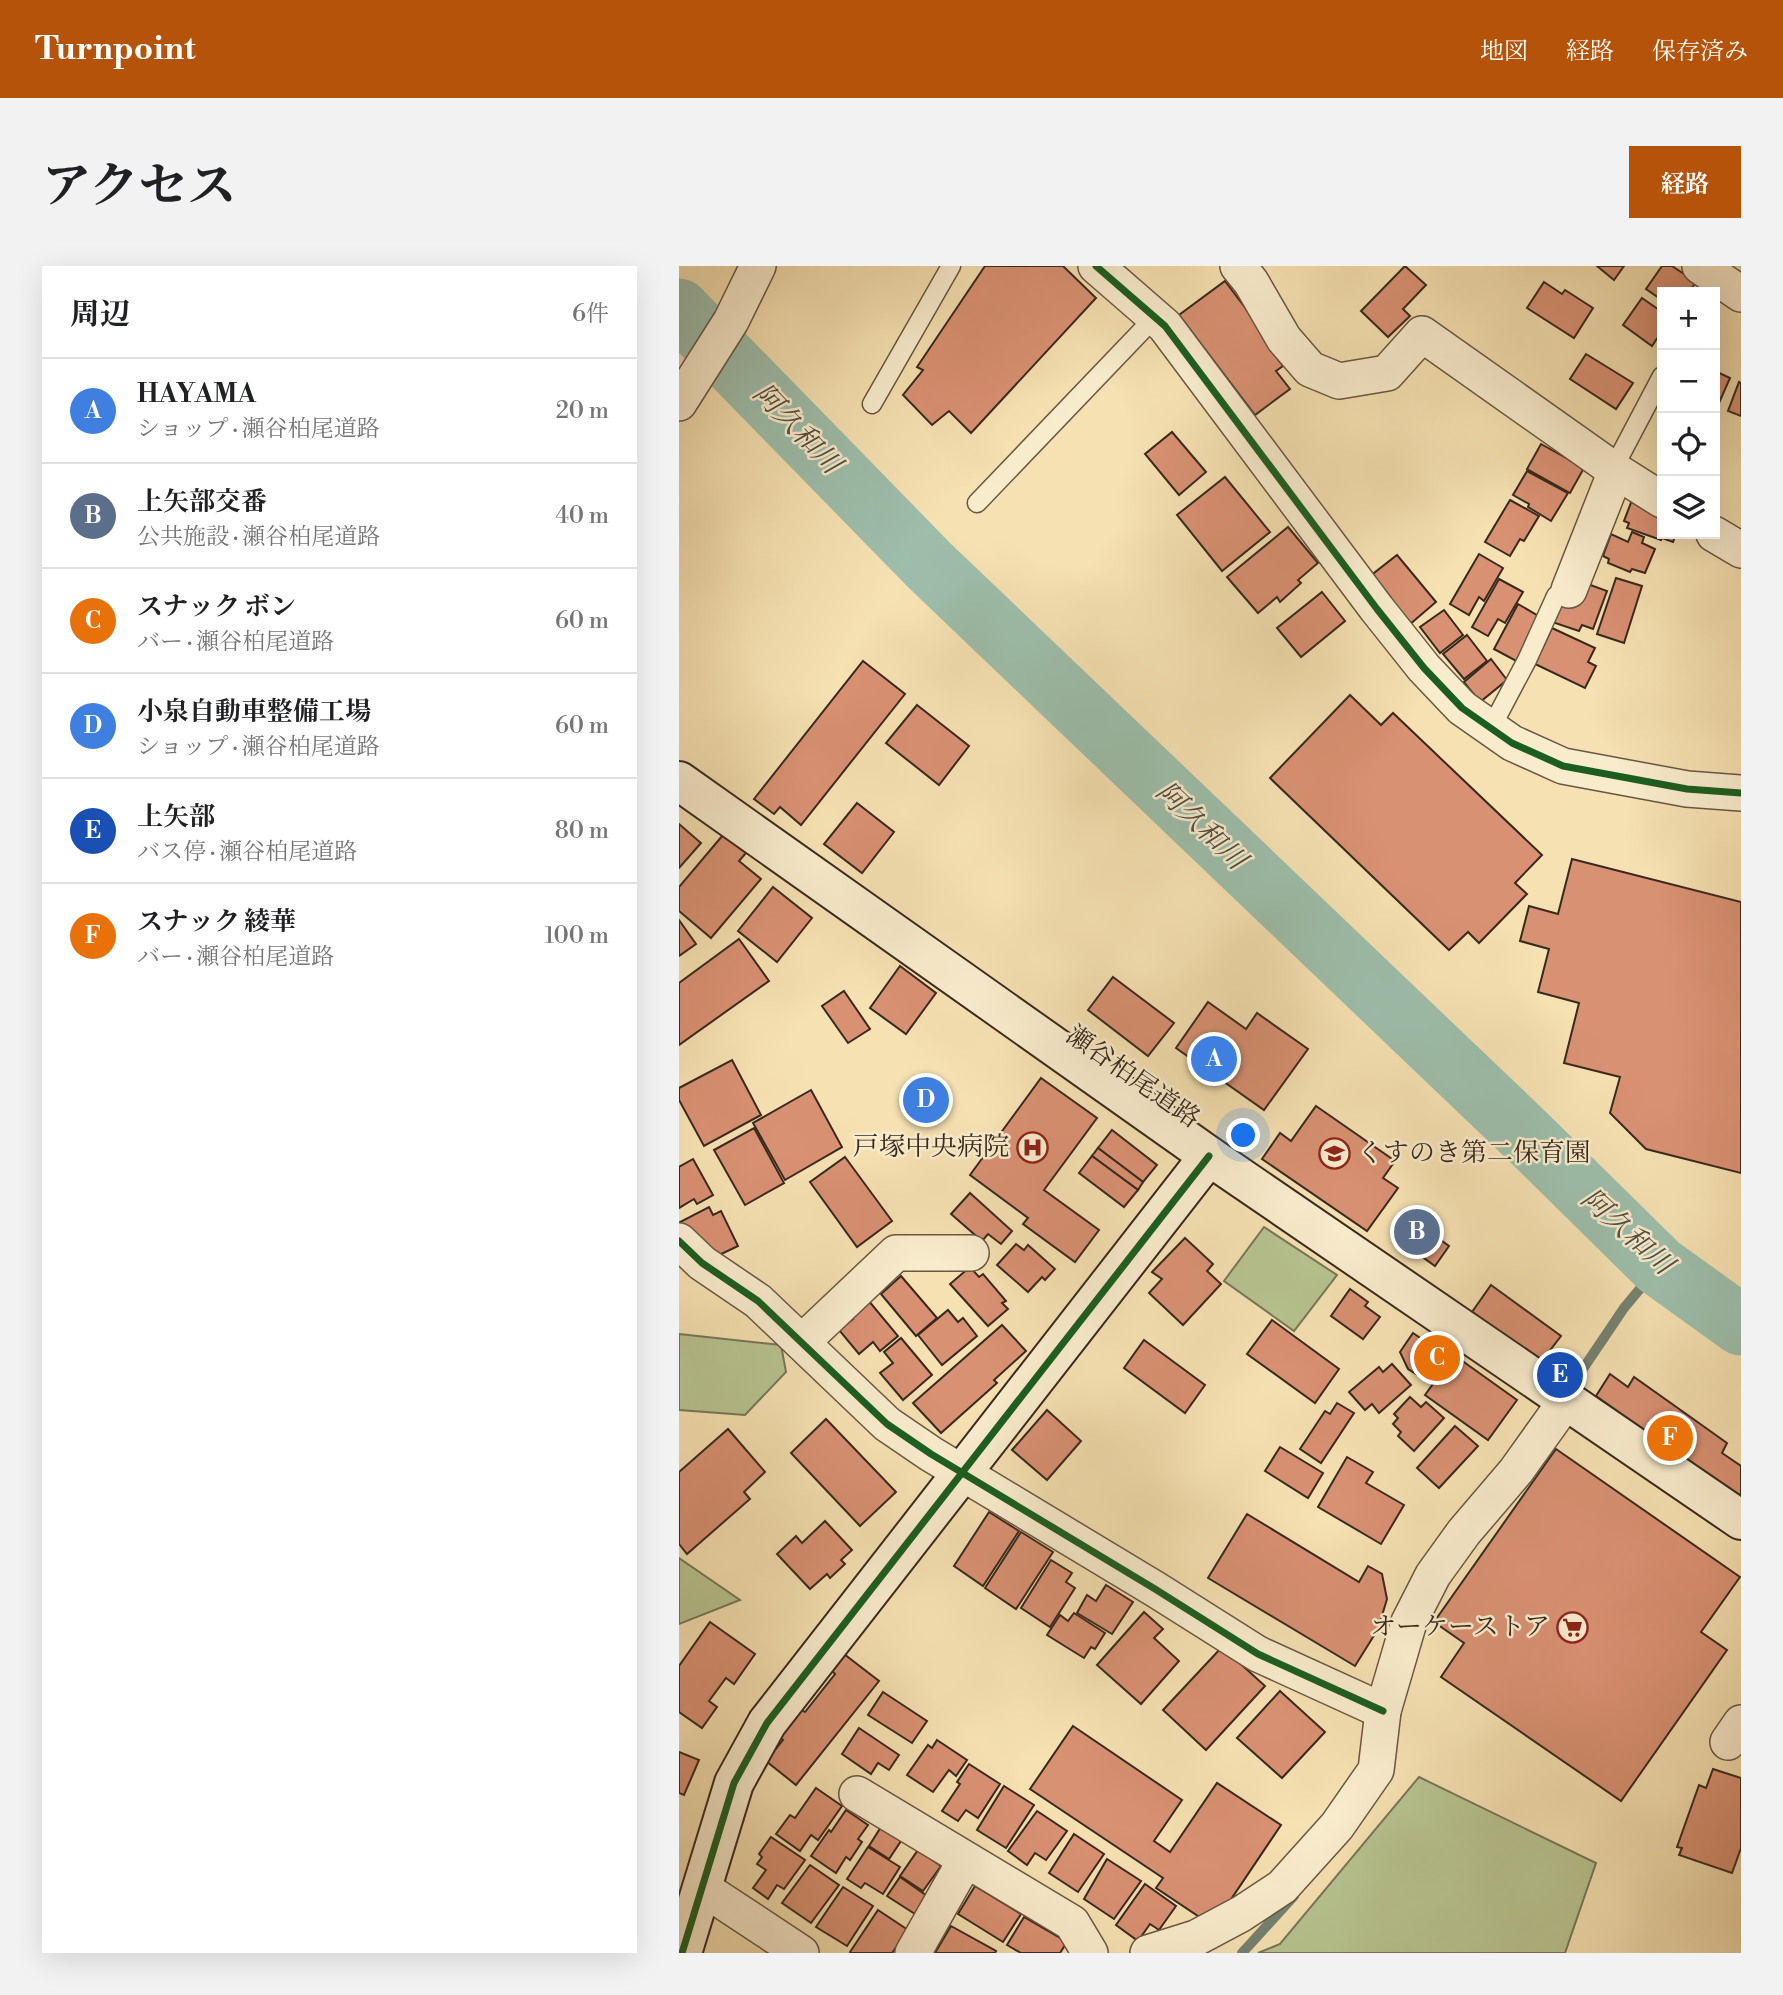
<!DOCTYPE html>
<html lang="ja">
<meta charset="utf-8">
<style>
:root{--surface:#fff;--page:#f2f2f2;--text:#202124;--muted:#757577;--line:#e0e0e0;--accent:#b45309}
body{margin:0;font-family:"Libre Bodoni","Noto Serif JP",serif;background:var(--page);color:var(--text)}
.controls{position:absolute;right:21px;top:21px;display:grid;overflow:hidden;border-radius:0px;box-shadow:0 7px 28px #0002}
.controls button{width:63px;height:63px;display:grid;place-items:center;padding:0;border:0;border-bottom:2px solid var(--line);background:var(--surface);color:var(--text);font:35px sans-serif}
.you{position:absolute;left:565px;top:870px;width:24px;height:24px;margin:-18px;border:5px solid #fff;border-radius:50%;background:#1a73e8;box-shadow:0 0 0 10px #1a73e833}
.badge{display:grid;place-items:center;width:46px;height:46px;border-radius:50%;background:var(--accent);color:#fff;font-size:23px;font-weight:700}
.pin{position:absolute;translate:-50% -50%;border:4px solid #fff;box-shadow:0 2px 7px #0006}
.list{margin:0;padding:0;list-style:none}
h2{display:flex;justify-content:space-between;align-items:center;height:91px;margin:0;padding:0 28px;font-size:30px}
h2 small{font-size:23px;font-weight:400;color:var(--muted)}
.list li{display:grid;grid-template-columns:46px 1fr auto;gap:21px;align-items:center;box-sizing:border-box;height:105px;padding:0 28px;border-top:2px solid var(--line)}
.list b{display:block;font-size:26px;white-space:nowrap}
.list p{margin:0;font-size:23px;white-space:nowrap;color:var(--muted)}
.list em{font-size:23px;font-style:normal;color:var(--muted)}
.icon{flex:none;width:38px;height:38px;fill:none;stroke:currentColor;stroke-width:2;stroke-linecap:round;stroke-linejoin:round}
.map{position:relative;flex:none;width:1062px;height:1687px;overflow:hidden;border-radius:0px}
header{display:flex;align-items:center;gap:42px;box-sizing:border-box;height:98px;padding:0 35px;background:var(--accent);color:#fff}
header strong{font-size:33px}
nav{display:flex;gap:38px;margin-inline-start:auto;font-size:24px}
.intro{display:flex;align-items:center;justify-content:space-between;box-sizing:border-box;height:168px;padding:0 42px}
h1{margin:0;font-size:49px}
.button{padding:18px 32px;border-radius:0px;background:var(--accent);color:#fff;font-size:24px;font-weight:700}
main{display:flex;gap:42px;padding:0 42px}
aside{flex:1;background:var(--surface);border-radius:0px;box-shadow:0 7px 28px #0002}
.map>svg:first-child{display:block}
.green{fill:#b7c490;stroke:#787656;stroke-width:2}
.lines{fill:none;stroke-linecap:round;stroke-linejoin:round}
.stream{stroke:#758272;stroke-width:10}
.river{stroke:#9dbeab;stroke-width:61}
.building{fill:#d99173;stroke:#38291d;stroke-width:2}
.lane-casing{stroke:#685742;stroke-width:21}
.street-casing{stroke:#685742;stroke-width:38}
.secondary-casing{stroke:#38291d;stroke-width:42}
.lane{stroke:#f9eccd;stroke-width:18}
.street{stroke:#f9eccd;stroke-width:35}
.secondary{stroke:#f9eccd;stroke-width:38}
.cycleway-casing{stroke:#f9eccd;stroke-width:11}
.cycleway{stroke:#1b5e20;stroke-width:7}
.labels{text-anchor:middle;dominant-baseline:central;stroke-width:5;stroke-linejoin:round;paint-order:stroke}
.street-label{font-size:26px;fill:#38291d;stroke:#f9eccd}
.poi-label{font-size:26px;fill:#38291d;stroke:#f9eccd;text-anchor:end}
.water-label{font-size:28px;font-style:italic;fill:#514e40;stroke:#f9eccd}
</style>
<header>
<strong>Turnpoint</strong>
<nav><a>地図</a><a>経路</a><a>保存済み</a></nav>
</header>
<div class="intro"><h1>アクセス</h1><a class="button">経路</a></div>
<main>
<aside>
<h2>周辺<small>6件</small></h2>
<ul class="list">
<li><span class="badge" style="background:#3f7fe0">A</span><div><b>HAYAMA</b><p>ショップ · 瀬谷柏尾道路</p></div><em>20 m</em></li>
<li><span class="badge" style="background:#5c6f8a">B</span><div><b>上矢部交番</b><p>公共施設 · 瀬谷柏尾道路</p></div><em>40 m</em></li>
<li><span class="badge" style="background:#e8710a">C</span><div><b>スナック ボン</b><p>バー · 瀬谷柏尾道路</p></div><em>60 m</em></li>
<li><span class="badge" style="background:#3f7fe0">D</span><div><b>小泉自動車整備工場</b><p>ショップ · 瀬谷柏尾道路</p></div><em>60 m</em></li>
<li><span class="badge" style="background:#1a4fb4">E</span><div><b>上矢部</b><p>バス停 · 瀬谷柏尾道路</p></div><em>80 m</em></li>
<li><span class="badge" style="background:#e8710a">F</span><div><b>スナック 綾華</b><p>バー · 瀬谷柏尾道路</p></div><em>100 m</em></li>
</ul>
</aside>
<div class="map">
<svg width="1062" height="1687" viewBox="0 0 1062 1687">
<rect width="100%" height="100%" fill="#f6e1b2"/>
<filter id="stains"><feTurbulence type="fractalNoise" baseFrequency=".00286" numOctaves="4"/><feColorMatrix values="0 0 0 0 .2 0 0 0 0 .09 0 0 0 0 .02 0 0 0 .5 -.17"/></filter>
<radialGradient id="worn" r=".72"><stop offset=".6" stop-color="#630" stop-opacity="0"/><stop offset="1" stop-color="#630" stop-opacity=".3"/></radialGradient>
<g class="green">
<path d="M585,961L658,1009L615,1065L545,1015Z"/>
<path d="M0,1068L102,1079L107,1106L66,1149L0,1144Z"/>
<path d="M0,1292L61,1334L0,1358Z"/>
<path d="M740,1511L917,1597L886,1687H579L601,1678Z"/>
</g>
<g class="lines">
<g class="stream">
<path d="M887,1128L945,1042L980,1000"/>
<path d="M563,1687L615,1630"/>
</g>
<path class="river" d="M0,43L250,299L848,870L980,1000L1062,1059"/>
</g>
<g class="building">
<path d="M306,0H384L417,32L292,167L270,145L253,159L224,129L244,104L238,101Z"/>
<path d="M726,0L747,19L724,43L731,50L709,71L682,45Z"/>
<path d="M918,0H945L935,14Z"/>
<path d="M983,0H993L1017,16L1010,26H983V34L967,23Z"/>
<path d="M546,15L598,84L594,87L604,100L597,105L611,123L576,149L500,49Z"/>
<path d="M865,16L883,28L886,24L914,42L895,72L848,42Z"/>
<path d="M963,32L983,46V65L973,80L944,59Z"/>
<path d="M907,88L954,117L937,143L891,113Z"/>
<path d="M1036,105L1051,112L1036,146Z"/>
<path d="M1060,116L1062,117V150L1049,145Z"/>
<path d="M493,166L527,206L500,229L466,188Z"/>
<path d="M862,178L905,202L891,227L848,203Z"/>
<path d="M848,205L889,227L872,255L849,241L850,238L834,229Z"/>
<path d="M546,211L591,266L543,305L498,249Z"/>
<path d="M831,234L860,250L845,275L841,273L831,290L806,276Z"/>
<path d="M953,234L983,251V268H997L994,276L983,272L982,274L948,262L950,257L945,255Z"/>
<path d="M609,261L639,297L619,314L622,317L601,336L598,331L579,347L548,311Z"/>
<path d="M953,266L965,271L963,277L976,283L966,307L953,303L951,306L929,297L930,293L924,290L932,268L949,276Z"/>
<path d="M800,288L824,302L805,335L800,331L790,349L771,338Z"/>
<path d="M718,289L757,336L730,359L690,311Z"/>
<path d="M937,312L963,320L945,377L918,368Z"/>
<path d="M820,313L844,326L826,357L819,353L809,370L793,361Z"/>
<path d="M906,317L928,325L914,363L903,359L900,365L873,356L882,332Z"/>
<path d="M643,326L666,355L622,391L598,362Z"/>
<path d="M839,338L863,352L839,396L815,383Z"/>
<path d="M765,344L784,369L761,387L741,361Z"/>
<path d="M873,362L916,382L909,396L917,400L906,422L856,398Z"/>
<path d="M788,369L808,395L785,413L764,388Z"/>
<path d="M812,393L828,414L801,436L785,416Z"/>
<path d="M184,395L226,428L122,559L101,541L95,548L75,533Z"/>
<path d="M671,429L702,459L714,447L863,589L836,617L848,628L800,677L789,666L770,684L591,512Z"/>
<path d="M238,439L290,480L260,519L207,477Z"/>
<path d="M178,537L215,566L183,607L145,578Z"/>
<path d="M0,558L22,577L0,602Z"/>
<path d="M44,569L67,587L60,595L82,613L32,672L0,645V621Z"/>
<path d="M893,593L1062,636V907L967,883L931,847L941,811L885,797L900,737L859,726L870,683L841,675L850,640L879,648Z"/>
<path d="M94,621L133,652L98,696L59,665Z"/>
<path d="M0,654L17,678L0,690Z"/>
<path d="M60,673L90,715L0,779V717Z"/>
<path d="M221,700L257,727L227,768L191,742Z"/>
<path d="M434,711L495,757L469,790L409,744Z"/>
<path d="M165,725L191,763L169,777L143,740Z"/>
<path d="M529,736L567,763L578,747L629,783L585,844L497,782Z"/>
<path d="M53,794L82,849L25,880L0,834V822Z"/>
<path d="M362,812L418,852L365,924L420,964L396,996L344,958L349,952L291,909Z"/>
<path d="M132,824L163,881L106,914L74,857Z"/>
<path d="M637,840L716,895L704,912L719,922L688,965L583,893L601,867L612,875Z"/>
<path d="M75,862L105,917L66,939L35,884Z"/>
<path d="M433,864L478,899L464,916L419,882Z"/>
<path d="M419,882L464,916L459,924L413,890Z"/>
<path d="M413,890L459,924L445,941L400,907Z"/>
<path d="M166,891L213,955L178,981L131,916Z"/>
<path d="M14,893L34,929L18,938L15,933L0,942V901Z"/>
<path d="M291,927L333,965L322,978L309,968L303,975L272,948Z"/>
<path d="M30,941L34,949L42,945L59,980L36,991L9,971L1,956Z"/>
<path d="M734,954L770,980L756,1000L735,985L732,989L716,978Z"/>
<path d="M506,972L534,998L528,1005L542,1018L504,1059L470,1027L483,1013L473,1006Z"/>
<path d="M337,978L345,984L349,979L376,1003L366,1014L363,1011L349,1026L318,999Z"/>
<path d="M291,1001L300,1011L304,1008L327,1035L323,1037L329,1043L309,1060L271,1018Z"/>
<path d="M222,1010L258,1052L237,1070L202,1028Z"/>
<path d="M812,1019L882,1070L862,1096L793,1046Z"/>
<path d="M671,1023L689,1036L686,1040L701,1051L684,1073L652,1050Z"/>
<path d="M189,1034L219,1070L201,1085L194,1076L180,1088L160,1064L174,1053L171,1049Z"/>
<path d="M269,1044L279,1056L284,1052L298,1070L263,1099L239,1069Z"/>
<path d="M593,1054L660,1103L636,1137L568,1088Z"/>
<path d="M323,1059L347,1085L315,1114L318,1117L262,1167L234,1137Z"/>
<path d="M734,1067L769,1091L750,1116L729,1103L721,1086Z"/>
<path d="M222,1072L253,1109L224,1134L201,1107L214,1097L205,1086Z"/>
<path d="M465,1074L526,1119L506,1147L445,1102Z"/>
<path d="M775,1089L838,1134L809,1174L746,1129Z"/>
<path d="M713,1098L732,1119L700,1147L693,1138L686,1144L670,1126L700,1101L704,1106Z"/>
<path d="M931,1108L949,1121L955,1111L1048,1177L1043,1187L1062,1200V1234L917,1130Z"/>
<path d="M731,1131L742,1141L747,1136L765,1152L735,1185L719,1170L722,1166L714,1158L719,1152L715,1148Z"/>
<path d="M658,1137L675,1147L642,1197L621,1183L646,1145L651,1148Z"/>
<path d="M368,1144L402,1175L368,1214L333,1184Z"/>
<path d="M147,1153L217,1226L181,1260L112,1187Z"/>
<path d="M776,1160L799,1180L760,1222L738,1202Z"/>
<path d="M49,1163L86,1206L65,1226L71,1233L8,1288L0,1278V1206Z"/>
<path d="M601,1181L644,1207L629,1232L586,1205Z"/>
<path d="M877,1183L1061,1311L1022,1366L1048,1384L942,1535L762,1411L785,1377L755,1356Z"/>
<path d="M668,1191L694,1206L687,1217L725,1239L702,1278L639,1241Z"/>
<path d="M310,1246L340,1265L304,1320L275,1300Z"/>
<path d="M568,1248L680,1316L689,1300L703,1308L708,1333L699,1363L676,1400L529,1312Z"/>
<path d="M146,1255L173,1284L162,1294L166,1298L151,1312L148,1308L131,1323L98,1288L117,1270L123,1277Z"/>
<path d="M342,1266L374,1286L337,1343L306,1322Z"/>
<path d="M372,1294L393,1307L387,1316L396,1322L371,1361L342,1342Z"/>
<path d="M427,1319L454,1336L433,1368L398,1347L408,1329L417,1335Z"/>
<path d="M465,1346L484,1363L475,1372L500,1395L462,1438L418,1399Z"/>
<path d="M395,1347L426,1367L416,1383L412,1381L405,1392L368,1369L381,1349L389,1355Z"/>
<path d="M31,1356L76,1388L55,1418L47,1412L30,1435L38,1441L23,1462L0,1446V1400Z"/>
<path d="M543,1381L586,1420L527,1484L484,1444Z"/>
<path d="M165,1388L200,1415L117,1519L87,1495L104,1474L100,1471L121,1443L126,1446L156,1408L152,1404Z"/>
<path d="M601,1425L646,1466L603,1512L558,1472Z"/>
<path d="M204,1426L248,1455L233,1477L189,1449Z"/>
<path d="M394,1460L503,1534L475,1575L491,1586L538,1517L602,1559L534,1660L477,1622L484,1612L351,1523Z"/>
<path d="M180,1462L220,1489L210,1504L199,1497L192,1508L163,1488Z"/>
<path d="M258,1474L288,1494L277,1510L270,1504L254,1526L228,1509L249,1479L253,1482Z"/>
<path d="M0,1486L20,1494L5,1529L0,1527Z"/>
<path d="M290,1498L321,1518L299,1552L287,1544L279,1555L263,1545L281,1518L278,1516Z"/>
<path d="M1034,1503L1062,1512V1582L1053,1607L1000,1589L1003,1582L998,1581L1020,1519L1027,1522Z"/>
<path d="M325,1520L355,1539L327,1582L298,1564Z"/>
<path d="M137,1522L163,1540L139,1574L132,1569L121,1585L97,1568L111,1549L116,1552Z"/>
<path d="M167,1544L189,1559L179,1573L183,1576L171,1594L167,1591L157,1607L132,1590L150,1564L152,1566Z"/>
<path d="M358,1545L388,1565L367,1594L356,1587L348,1599L329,1585Z"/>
<path d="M202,1561L222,1575L210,1593L190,1580Z"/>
<path d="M395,1568L425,1588L399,1626L370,1607Z"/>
<path d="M92,1571L126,1594L105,1623L98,1619L89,1633L74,1622L87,1604L78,1598L83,1591L80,1588Z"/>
<path d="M189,1581L221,1601L204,1628L186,1617L182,1622L168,1613Z"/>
<path d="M239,1584L262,1600L244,1625L221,1610Z"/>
<path d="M428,1593L462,1615L435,1653L405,1633Z"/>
<path d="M131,1599L160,1619L132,1657L103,1637Z"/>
<path d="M221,1611L251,1632L239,1650L208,1630Z"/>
<path d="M466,1618L497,1640L480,1664L471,1658L459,1675L437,1659Z"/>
<path d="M296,1620L342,1648L324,1676L279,1648Z"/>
<path d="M164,1621L194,1640L168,1680L137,1661Z"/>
<path d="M199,1644L229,1664L213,1687H172L171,1686Z"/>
<path d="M345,1651L388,1676L381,1687H342L328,1679Z"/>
<path d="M272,1660L317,1685L316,1687H256Z"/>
</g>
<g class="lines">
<defs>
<g id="lane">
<path d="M193,138L272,0"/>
<path d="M934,203L983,110"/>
<path d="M298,237L476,51"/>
<path d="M812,462L848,394L877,330H886L890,324"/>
</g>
<g id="street">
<path d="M417,0L486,60L698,343L745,402L783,442L833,477L884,500L1008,523L1062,527"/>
<path d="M559,0L572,16L605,73L631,103L660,115L708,107L743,68L934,203L983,234"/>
<path d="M1021,0L1062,28"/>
<path d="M0,137L52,55L79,0"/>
<path d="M1035,268L1062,284"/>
<path d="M890,324L937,205"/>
<path d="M0,975L23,997L79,1035L208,1158L252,1188L476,1323L579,1388L704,1445"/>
<path d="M123,1076L217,987H292"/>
<path d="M1049,1476L1062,1457"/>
<path d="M178,1528L393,1657L411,1687"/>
<path d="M22,1621L122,1687"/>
<path d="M234,1687L286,1595"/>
<path d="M469,1687L517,1672L562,1648L603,1621L658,1560L697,1504L704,1445L730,1356L754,1309L785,1266L837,1205L887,1135"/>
</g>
<g id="secondary">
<path d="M0,515L530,890L1062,1254"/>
<path d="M3,1687L55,1517L88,1457L530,890"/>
</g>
</defs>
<use href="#lane" class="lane-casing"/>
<use href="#street" class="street-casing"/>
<use href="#secondary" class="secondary-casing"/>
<use href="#lane" class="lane"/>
<use href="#street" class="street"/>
<use href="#secondary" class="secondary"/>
<defs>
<g id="cycleway">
<path d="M417,0L486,60L698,343L745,402L783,442L833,477L884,500L1008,523L1062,527"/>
<path d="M0,975L23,997L79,1035L208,1158L252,1188L476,1323L579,1388L704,1445"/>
<path d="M3,1687L55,1517L88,1457L530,890"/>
</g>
</defs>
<use href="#cycleway" class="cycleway-casing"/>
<use href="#cycleway" class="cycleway"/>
</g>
<defs>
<symbol id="hospital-ring" viewBox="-11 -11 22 22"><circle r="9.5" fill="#f9eccd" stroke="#8f2418" stroke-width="1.5"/><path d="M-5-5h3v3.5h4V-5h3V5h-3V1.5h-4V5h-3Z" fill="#8f2418"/></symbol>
<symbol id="school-ring" viewBox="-11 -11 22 22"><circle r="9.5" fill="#f9eccd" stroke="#8f2418" stroke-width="1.5"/><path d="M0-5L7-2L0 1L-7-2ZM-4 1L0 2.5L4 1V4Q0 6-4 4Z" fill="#8f2418"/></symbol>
<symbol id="supermarket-ring" viewBox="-11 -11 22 22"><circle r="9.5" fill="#f9eccd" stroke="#8f2418" stroke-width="1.5"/><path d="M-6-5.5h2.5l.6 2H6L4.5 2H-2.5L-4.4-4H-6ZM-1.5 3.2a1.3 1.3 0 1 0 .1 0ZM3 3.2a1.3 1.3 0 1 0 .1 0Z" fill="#8f2418"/></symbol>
</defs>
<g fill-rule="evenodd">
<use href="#hospital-ring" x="336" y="864" width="35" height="35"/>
<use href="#school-ring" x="638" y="870" width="35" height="35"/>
<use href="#supermarket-ring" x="876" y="1344" width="35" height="35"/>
</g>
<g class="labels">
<g class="street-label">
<text transform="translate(454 811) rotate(35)">瀬谷柏尾道路</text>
</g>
<g class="poi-label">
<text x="330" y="881">戸塚中央病院</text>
<text x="678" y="887" text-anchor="start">くすのき第二保育園</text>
<text x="871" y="1361">オーケーストア</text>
</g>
<g class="water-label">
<text transform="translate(118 163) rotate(46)">阿久和川</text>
<text transform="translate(522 560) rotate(44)">阿久和川</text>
<text transform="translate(948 966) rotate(42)">阿久和川</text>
</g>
</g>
<rect width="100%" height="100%" filter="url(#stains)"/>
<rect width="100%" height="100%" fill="url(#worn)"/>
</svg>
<div class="controls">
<button>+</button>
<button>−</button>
<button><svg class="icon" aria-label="locate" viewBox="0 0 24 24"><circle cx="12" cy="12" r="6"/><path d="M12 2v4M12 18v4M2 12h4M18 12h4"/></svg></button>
<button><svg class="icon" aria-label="layers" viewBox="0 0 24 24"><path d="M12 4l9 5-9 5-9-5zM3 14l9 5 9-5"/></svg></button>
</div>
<div class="you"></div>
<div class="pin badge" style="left:535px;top:793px;background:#3f7fe0">A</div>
<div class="pin badge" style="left:738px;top:966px;background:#5c6f8a">B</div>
<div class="pin badge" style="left:758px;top:1092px;background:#e8710a">C</div>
<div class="pin badge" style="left:247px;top:834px;background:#3f7fe0">D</div>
<div class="pin badge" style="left:881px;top:1109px;background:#1a4fb4">E</div>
<div class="pin badge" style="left:991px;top:1172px;background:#e8710a">F</div>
</div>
</main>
